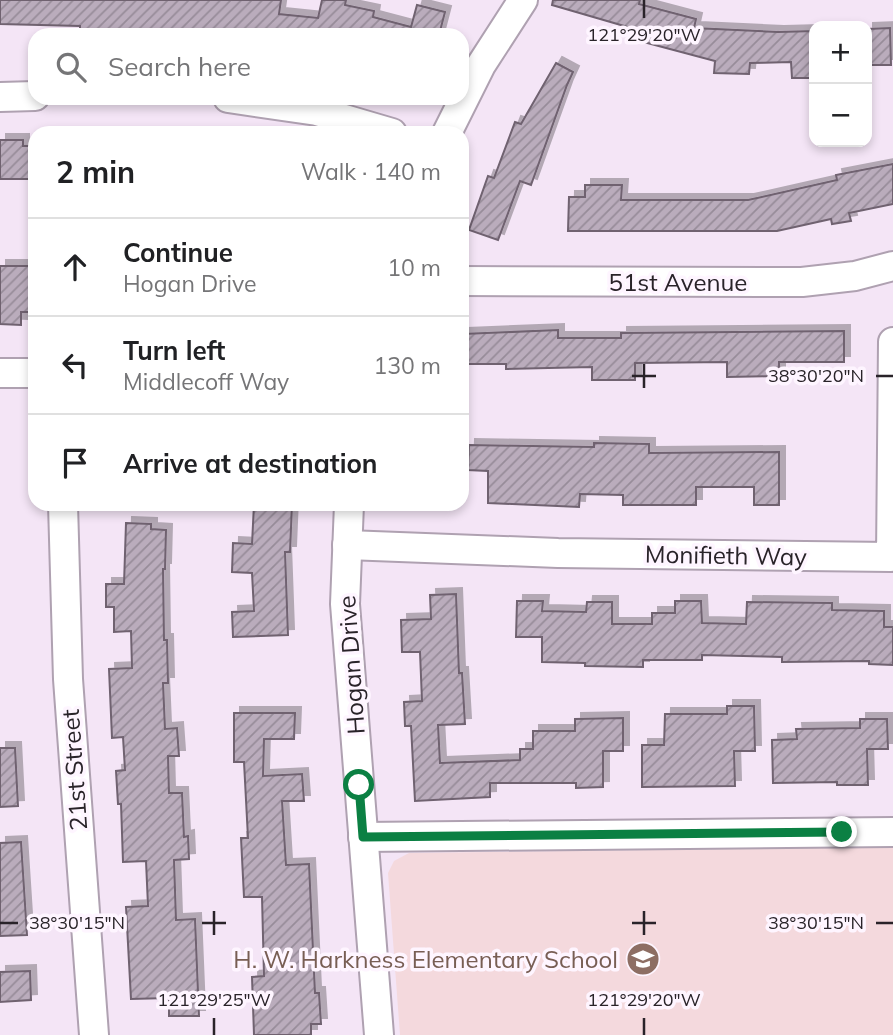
<!DOCTYPE html>
<meta charset="utf-8">
<style>
:root{--surface:#fff;--page:#f6f6f6;--text:#202124;--muted:#757577;--line:#e0e0e0}
body{margin:0;font-family:Mulish,sans-serif;background:var(--page);color:var(--text)}
.controls{position:absolute;right:21px;top:21px;display:grid;overflow:hidden;border-radius:14px;box-shadow:0 4px 10px #0003}
.controls button{width:63px;height:63px;display:grid;place-items:center;padding:0;border:0;border-bottom:2px solid var(--line);background:var(--surface);color:var(--text);font:35px sans-serif}
.stop{position:absolute;width:21px;height:21px;margin:-16px;border:5px solid #0b8043;border-radius:50%;background:#fff}
.stop.end{background:#0b8043;border-color:#fff;box-shadow:0 2px 7px #0008}
.list{margin:0;padding:0;list-style:none}
h2{display:flex;justify-content:space-between;align-items:center;height:91px;margin:0;padding:0 28px;font-size:30px}
h2 small{font-size:23px;font-weight:400;color:var(--muted)}
.list li{display:grid;grid-template-columns:46px 1fr auto;gap:21px;align-items:center;box-sizing:border-box;height:98px;padding:0 28px;border-top:2px solid var(--line)}
.list b{display:block;font-size:26px;white-space:nowrap}
.list p{margin:0;font-size:23px;white-space:nowrap;color:var(--muted)}
.list em{font-size:23px;font-style:normal;color:var(--muted)}
.icon{flex:none;width:38px;height:38px;fill:none;stroke:currentColor;stroke-width:2;stroke-linecap:round;stroke-linejoin:round}
.map{position:relative;flex:none;width:893px;height:1035px;overflow:hidden}
.search{position:absolute;background:var(--surface);box-shadow:0 4px 10px #0003;left:28px;top:28px;width:441px;height:77px;display:flex;align-items:center;gap:18px;box-sizing:border-box;padding:0 24px;border-radius:21px;color:var(--muted);font-size:26px}
.panel{position:absolute;background:var(--surface);box-shadow:0 4px 10px #0003;left:28px;top:126px;width:441px;height:385px;border-radius:21px}
.map>svg:first-child{display:block}
.education{fill:#f4d9dd}
.building{fill:url(#building-hatch);stroke:#6f6270;stroke-width:2;filter:url(#shadow)}
.lines{fill:none;stroke-linecap:round;stroke-linejoin:round}
.minor-casing{stroke:#afa1b1;stroke-width:32}
.minor{stroke:#fff;stroke-width:28}
.route{stroke:#0b8043;stroke-width:9}
.ticks{fill:none;stroke:#292329;stroke-width:2.5}
.labels{text-anchor:middle;dominant-baseline:central;stroke-width:7;stroke-linejoin:round;paint-order:stroke}
.street-label{font-size:24px;fill:#292329;stroke:#fef5ff}
.education-label{font-size:24px;fill:#785e54;stroke:#fef5ff;text-anchor:end}
.ticks-label{font-size:18px;text-anchor:middle;fill:#292329;stroke:#fef5ff;stroke-width:7;stroke-linejoin:round;paint-order:stroke}
</style>
<div class="map">
<svg width="893" height="1035" viewBox="0 0 893 1035">
<defs>
<pattern id="building-hatch" width="6" height="6" patternUnits="userSpaceOnUse" patternTransform="scale(1.75)"><rect width="6" height="6" fill="#baacbc"/><path d="M-1 1l2-2M0 6l6-6M5 7l2-2" fill="none" stroke="#978c99"/></pattern>
<filter id="shadow"><feDropShadow dx="6" dy="-6" stdDeviation="0" flood-color="#0004"/></filter>
</defs>
<rect width="100%" height="100%" fill="#f4e5f6"/>
<path class="education" d="M893,847V1035H400L388,873L394,861L409,853Z"/>
<g class="building">
<path d="M0,0H281L279,14L318,18L322,0H346L345,5L374,11L373,17L411,27L417,5L445,12L439,35H144V29H106V35H80V26L0,24Z"/>
<path d="M553,0H640L639,4L696,19L694,28L778,32L814,31V78H792L791,62L750,63L749,74L714,73L715,61L636,40L638,30L552,5Z"/>
<path d="M890,28L891,65H867V29Z"/>
<path d="M556,63L573,72L567,85L531,185L520,181L498,240L469,230L488,176L494,178L515,122L521,124Z"/>
<path d="M0,140H23V146H35V179H0Z"/>
<path d="M893,164V204L849,213L851,221L832,224L831,219L777,231H568L569,197H585V185H622L621,200H748L837,180L836,175Z"/>
<path d="M0,266H35V312H21V325L0,324Z"/>
<path d="M558,330V338H621V333L844,331V362H779V376L727,377V362L635,363V380H592V367L506,369V364H462V334Z"/>
<path d="M594,443L649,444V453L779,452V505H754V487H696V505H623V495L580,494L579,507L488,503V471L468,470L469,445L594,447Z"/>
<path d="M254,504H292L290,552H285L288,635L233,637L232,612L254,611L252,573L232,572L233,543L252,544Z"/>
<path d="M126,523L151,524V529L166,530L165,569H163L164,640H167L168,683H163L165,729L177,728L179,756H168L169,793H182L184,837L188,836L189,859L174,860L176,920L195,919L199,1016H169V998L131,999L126,907L148,906L146,861L123,862L121,804H118L116,771L125,770L123,737L112,738L109,669L132,668L131,631L114,632V607H106V584H124Z"/>
<path d="M456,594L459,673H462L465,724L438,725L440,763L520,760V749H533V731H575V719L623,718V751H603V787L576,788V783H490V797L415,801L411,726H405L404,702L422,701L420,652H402L401,620L431,619L430,595Z"/>
<path d="M517,601H543L542,611L586,612L587,602H612V624H652V613H675V601H701L702,623L746,624L747,602L832,603V610L884,611V627H893V665L869,664V661L782,662V657L702,655V660H643V667L585,666V663L542,662V637H516Z"/>
<path d="M727,706H754L755,751H734L735,786L642,787V745H664L665,714H727Z"/>
<path d="M234,713H295L294,739H264L263,776L302,774L304,801H282L286,865L309,864L315,993H319L321,1024H311V1035H254L252,977L264,976L262,897H244L241,838H248L244,762H234Z"/>
<path d="M860,719H887L888,749H867L868,785H837V782L773,783L772,740L797,739L796,729L860,728Z"/>
<path d="M0,748H15L18,806L0,807Z"/>
<path d="M21,842L27,935L0,936V843Z"/>
<path d="M30,971L31,1000L0,1002V972Z"/>
</g>
<g class="lines">
<defs>
<g id="minor">
<path d="M0,97L35,96"/>
<path d="M228,98L317,111L392,133"/>
<path d="M447,133L481,65L523,0"/>
<path d="M462,281L802,282L855,276L893,266"/>
<path d="M0,373H35"/>
<path d="M63,504L68,679L94,1035"/>
<path d="M349,504L345,604L379,1035"/>
<path d="M347,545L558,553L891,557L893,342"/>
<path d="M363,837L893,832"/>
</g>
</defs>
<use href="#minor" class="minor-casing"/>
<use href="#minor" class="minor"/>
</g>
<g class="lines">
<path class="route" d="M359,785L363,837L842,832"/>
</g>
<path class="ticks" d="M644,0V18M644,364V388M632,376H656M876,376H893M214,911V935M644,911V935M0,923H18M202,923H226M632,923H656M876,923H893M214,1018V1035M644,1018V1035"/>
<defs>
<symbol id="school-disc" viewBox="-11 -11 22 22"><circle r="9.5" fill="#8d6e63" stroke="#fef5ff"/><path d="M0-5L7-2L0 1L-7-2ZM-4 1L0 2.5L4 1V4Q0 6-4 4Z" fill="#fff"/></symbol>
</defs>
<g fill-rule="evenodd">
<use href="#school-disc" x="624" y="940" width="38" height="38"/>
</g>
<g class="labels">
<g class="street-label">
<text x="678" y="282">51st Avenue</text>
<text transform="translate(726 555) rotate(1)">Monifieth Way</text>
<text transform="translate(351 665) rotate(-94)">Hogan Drive</text>
<text transform="translate(74 770) rotate(-94)">21st Street</text>
</g>
<g class="education-label">
<text x="618" y="959">H. W. Harkness Elementary School</text>
</g>
</g>
<g class="ticks-label">
<text x="644" y="41">121°29'20"W</text>
<text x="816" y="382">38°30'20"N</text>
<text x="77" y="929">38°30'15"N</text>
<text x="816" y="929">38°30'15"N</text>
<text x="214" y="1006">121°29'25"W</text>
<text x="644" y="1006">121°29'20"W</text>
</g>
</svg>
<div class="controls">
<button>+</button>
<button>−</button>
</div>
<div class="stop" style="left:359px;top:785px"></div>
<div class="stop end" style="left:842px;top:832px"></div>
<div class="search"><svg class="icon" aria-label="search" viewBox="0 0 24 24"><circle cx="10" cy="10" r="6"/><path d="M15 15l6 6"/></svg>Search here</div>
<section class="panel">
<h2>2 min<small>Walk · 140 m</small></h2>
<ul class="list">
<li><svg class="icon" aria-label="ahead" viewBox="0 0 24 24"><path d="M12 20V5M6 11l6-6 6 6"/></svg><div><b>Continue</b><p>Hogan Drive</p></div><em>10 m</em></li>
<li><svg class="icon" aria-label="left" viewBox="0 0 24 24"><path d="M17 20v-9H6M10 6l-5 5 5 5"/></svg><div><b>Turn left</b><p>Middlecoff Way</p></div><em>130 m</em></li>
<li><svg class="icon" aria-label="arrive" viewBox="0 0 24 24"><path d="M6 21V4h12l-3 4 3 4H6"/></svg><div><b>Arrive at destination</b></div></li>
</ul>
</section>
</div>
